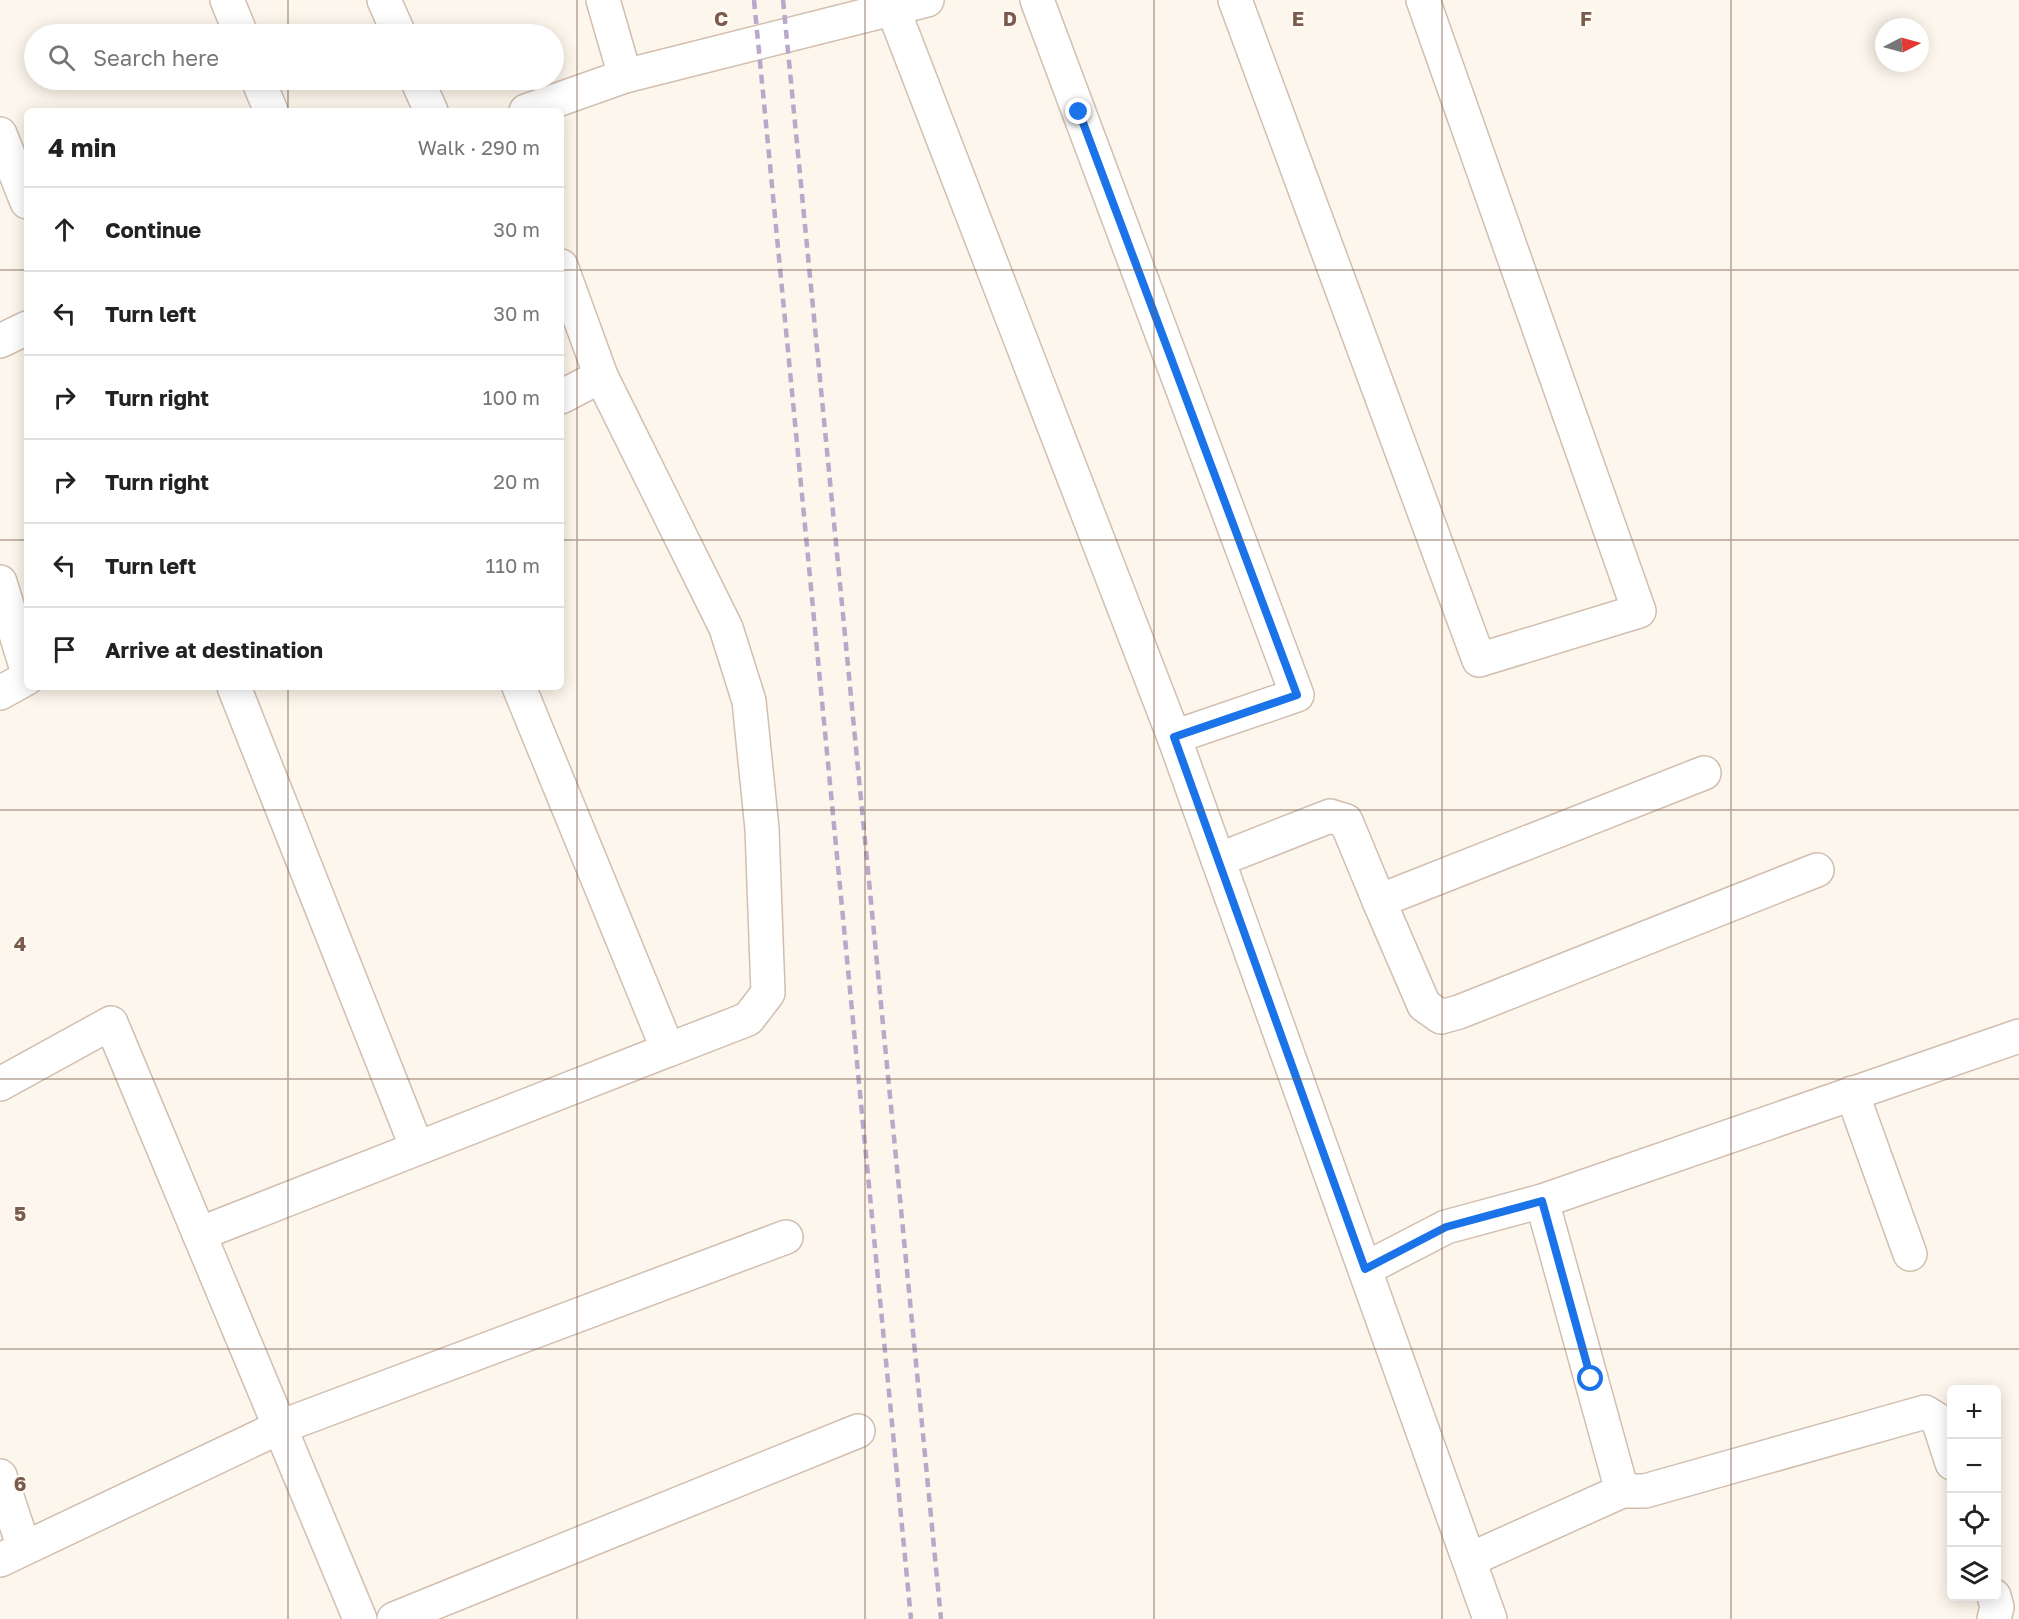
<!DOCTYPE html>
<meta charset="utf-8">
<style>
:root{--surface:#fff;--page:#f6f6f6;--text:#222;--muted:#767676;--line:#e0e0e0}
body{margin:0;font-family:"Golos Text",sans-serif;background:var(--page);color:var(--text)}
.controls{position:absolute;right:18px;bottom:18px;display:grid;overflow:hidden;border-radius:9px;box-shadow:0 3px 15px #0003}
.controls button{width:54px;height:54px;display:grid;place-items:center;padding:0;border:0;border-bottom:2px solid var(--line);background:var(--surface);color:var(--text);font:30px sans-serif}
.compass{position:absolute;left:1875px;top:18px;width:54px;height:54px;border-radius:50%;background:var(--surface);box-shadow:0 3px 15px #0003;rotate:84deg}
.stop{position:absolute;width:18px;height:18px;margin:-14px;border:4px solid #1a73e8;border-radius:50%;background:#fff}
.stop.end{background:#1a73e8;border-color:#fff;box-shadow:0 2px 6px #0008}
.list{margin:0;padding:0;list-style:none}
h2{display:flex;justify-content:space-between;align-items:center;height:78px;margin:0;padding:0 24px;font-size:26px}
h2 small{font-size:20px;font-weight:400;color:var(--muted)}
.list li{display:grid;grid-template-columns:39px 1fr auto;gap:18px;align-items:center;box-sizing:border-box;height:84px;padding:0 24px;border-top:2px solid var(--line)}
.list b{display:block;font-size:22px;white-space:nowrap}
.list em{font-size:20px;font-style:normal;color:var(--muted)}
.icon{flex:none;width:33px;height:33px;fill:none;stroke:currentColor;stroke-width:2;stroke-linecap:round;stroke-linejoin:round}
.map{position:relative;flex:none;width:2019px;height:1619px;overflow:hidden}
.search{position:absolute;background:var(--surface);box-shadow:0 3px 15px #0003;left:24px;top:24px;width:540px;height:66px;display:flex;align-items:center;gap:15px;box-sizing:border-box;padding:0 21px;border-radius:33px;color:var(--muted);font-size:22px}
.panel{position:absolute;background:var(--surface);box-shadow:0 3px 15px #0003;left:24px;top:108px;width:540px;height:582px;border-radius:9px}
.map>svg:first-child{display:block}
.lines{fill:none;stroke-linecap:round;stroke-linejoin:round}
.street-casing{stroke:#d1beb0;stroke-width:36}
.street{stroke:#fff;stroke-width:33}
.rail{stroke:#b9a8c9;stroke-width:4.5;stroke-dasharray:9 6;stroke-linecap:butt}
.route{stroke:#1a73e8;stroke-width:8}
.grid{fill:none;stroke:#7a5c4d;stroke-width:1.5;stroke-opacity:0.55}
.grid-label{font-size:20px;text-anchor:middle;font-weight:bold;fill:#7a5c4d;stroke:#fffaf3;stroke-width:4.5;stroke-linejoin:round;paint-order:stroke}
</style>
<div class="map">
<svg width="2019" height="1619" viewBox="0 0 2019 1619">
<rect width="100%" height="100%" fill="#fdf6ec"/>
<g class="lines">
<defs>
<g id="street">
<path d="M227,0L241,34"/>
<path d="M384,0L399,34"/>
<path d="M603,0L625,76"/>
<path d="M1037,0L1297,695L1174,737"/>
<path d="M1235,0L1479,660L1639,611L1423,0"/>
<path d="M893,9L1174,737L1490,1619"/>
<path d="M258,80L271,111"/>
<path d="M417,80L431,111"/>
<path d="M526,111L625,76L927,0"/>
<path d="M0,134L27,202"/>
<path d="M561,266L601,376L561,397"/>
<path d="M0,341L27,328"/>
<path d="M601,376L726,628L749,701L762,829L768,993L748,1019L668,1050"/>
<path d="M0,582L27,670"/>
<path d="M234,687L417,1148"/>
<path d="M0,693L27,678"/>
<path d="M1218,860L1330,816L1346,821L1379,901L1704,773"/>
<path d="M1379,901L1424,1005L1441,1017L1459,1012L1817,870"/>
<path d="M0,1084L111,1023L360,1619"/>
<path d="M1852,1093L1910,1254"/>
<path d="M1542,1201L1622,1491"/>
<path d="M199,1234L668,1050L519,687"/>
<path d="M1365,1269L1446,1227L1542,1201L2019,1036"/>
<path d="M0,1476L24,1548"/>
<path d="M0,1560L280,1427L786,1237"/>
<path d="M1469,1560L1622,1491H1645L1925,1412L1938,1420L1952,1463"/>
<path d="M1994,1596L1997,1607L1994,1619"/>
<path d="M394,1619L858,1431"/>
</g>
</defs>
<use href="#street" class="street-casing"/>
<use href="#street" class="street"/>
<g class="rail">
<path d="M754,0L911,1619"/>
<path d="M783,0L941,1619"/>
</g>
</g>
<g class="lines">
<path class="route" d="M1079,112L1297,695L1174,737L1365,1269L1446,1227L1542,1201L1591,1379"/>
</g>
<path class="grid" d="M288,0V34M577,0V1619M865,0V1619M1154,0V1619M1442,0V1619M1731,0V1619M288,80V111M0,270H27M561,270H2019M0,540H27M561,540H2019M288,687V1619M0,810H2019M0,1079H2019M0,1349H2019"/>
<g class="grid-label">
<text x="721" y="26">C</text>
<text x="1010" y="26">D</text>
<text x="1298" y="26">E</text>
<text x="1586" y="26">F</text>
<text x="20" y="951">4</text>
<text x="20" y="1221">5</text>
<text x="20" y="1491">6</text>
</g>
</svg>
<div class="controls">
<button>+</button>
<button>−</button>
<button><svg class="icon" aria-label="locate" viewBox="0 0 24 24"><circle cx="12" cy="12" r="6"/><path d="M12 2v4M12 18v4M2 12h4M18 12h4"/></svg></button>
<button><svg class="icon" aria-label="layers" viewBox="0 0 24 24"><path d="M12 4l9 5-9 5-9-5zM3 14l9 5 9-5"/></svg></button>
</div>
<svg class="compass" viewBox="-18 -18 36 36"><path d="M0-13l5 13h-10z" fill="#e53935"/><path d="M0 13l5-13h-10z" fill="#767676"/></svg>
<div class="stop" style="left:1591px;top:1379px"></div>
<div class="stop end" style="left:1079px;top:112px"></div>
<div class="search"><svg class="icon" aria-label="search" viewBox="0 0 24 24"><circle cx="10" cy="10" r="6"/><path d="M15 15l6 6"/></svg>Search here</div>
<section class="panel">
<h2>4 min<small>Walk · 290 m</small></h2>
<ul class="list">
<li><svg class="icon" aria-label="ahead" viewBox="0 0 24 24"><path d="M12 20V5M6 11l6-6 6 6"/></svg><div><b>Continue</b></div><em>30 m</em></li>
<li><svg class="icon" aria-label="left" viewBox="0 0 24 24"><path d="M17 20v-9H6M10 6l-5 5 5 5"/></svg><div><b>Turn left</b></div><em>30 m</em></li>
<li><svg class="icon" aria-label="right" viewBox="0 0 24 24"><path d="M7 20v-9h11M14 6l5 5-5 5"/></svg><div><b>Turn right</b></div><em>100 m</em></li>
<li><svg class="icon" aria-label="right" viewBox="0 0 24 24"><path d="M7 20v-9h11M14 6l5 5-5 5"/></svg><div><b>Turn right</b></div><em>20 m</em></li>
<li><svg class="icon" aria-label="left" viewBox="0 0 24 24"><path d="M17 20v-9H6M10 6l-5 5 5 5"/></svg><div><b>Turn left</b></div><em>110 m</em></li>
<li><svg class="icon" aria-label="arrive" viewBox="0 0 24 24"><path d="M6 21V4h12l-3 4 3 4H6"/></svg><div><b>Arrive at destination</b></div></li>
</ul>
</section>
</div>
